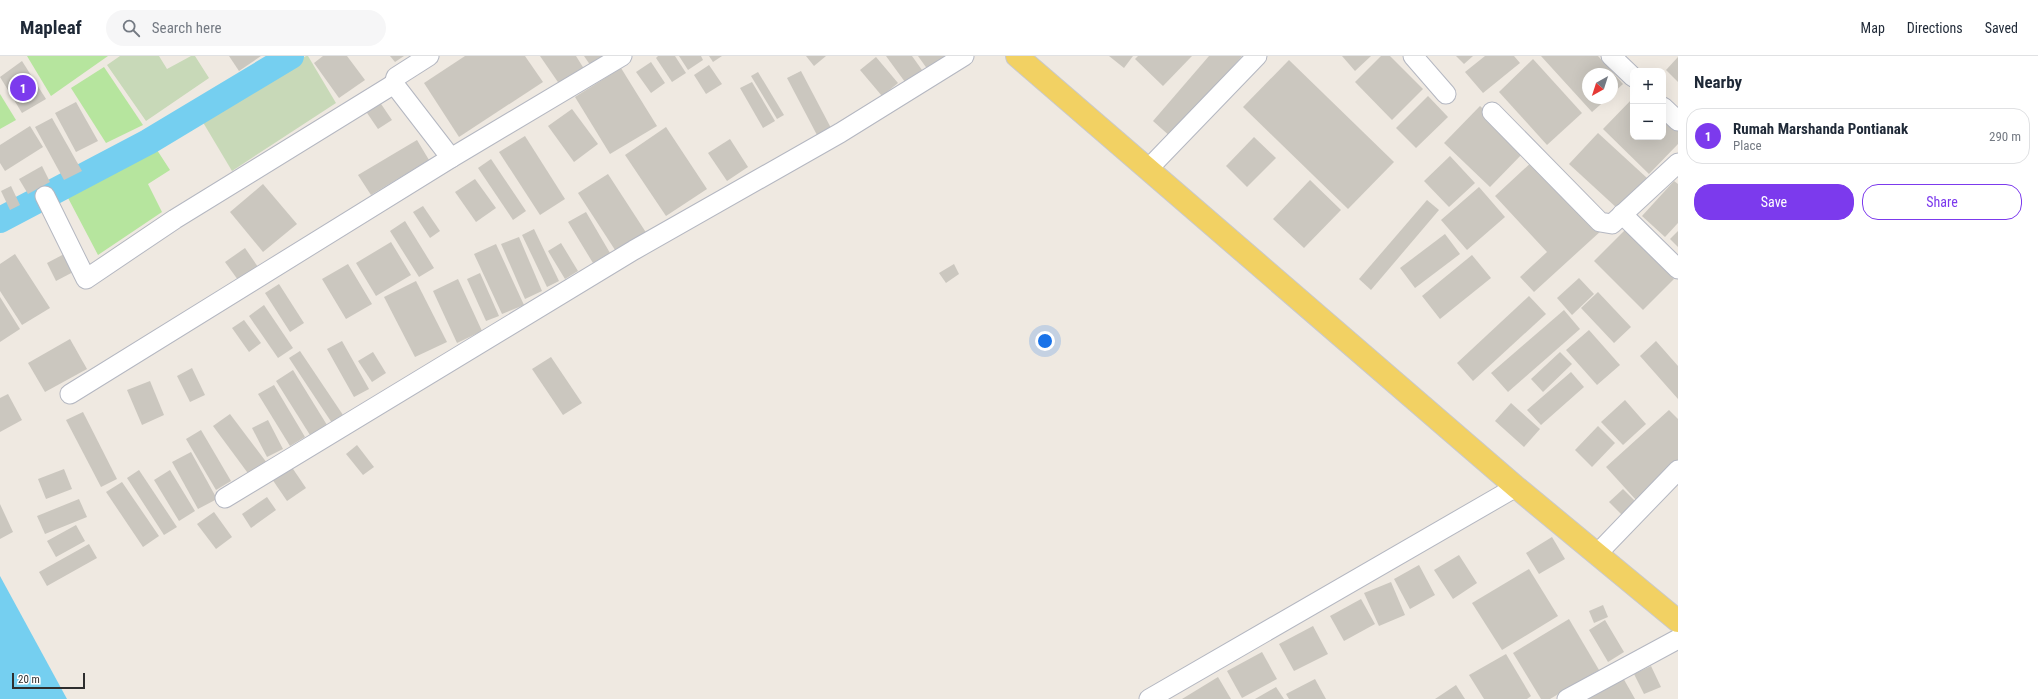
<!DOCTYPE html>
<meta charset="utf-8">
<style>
:root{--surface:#fff;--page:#f6f6f7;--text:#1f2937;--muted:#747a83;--line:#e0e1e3;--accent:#7c3aed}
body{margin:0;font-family:"Roboto Condensed",sans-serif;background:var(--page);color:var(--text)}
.controls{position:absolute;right:12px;top:12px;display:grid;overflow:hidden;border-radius:8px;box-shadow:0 4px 16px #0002}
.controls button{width:36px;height:36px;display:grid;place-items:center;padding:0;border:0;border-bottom:1px solid var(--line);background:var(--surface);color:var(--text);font:20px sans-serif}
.compass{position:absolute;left:1582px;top:12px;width:36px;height:36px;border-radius:50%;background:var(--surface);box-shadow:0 4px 16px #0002;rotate:219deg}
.scale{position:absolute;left:12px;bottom:10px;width:73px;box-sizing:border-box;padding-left:4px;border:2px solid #2e2e2e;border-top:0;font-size:11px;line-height:14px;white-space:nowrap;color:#2e2e2e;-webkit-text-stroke:3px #fff;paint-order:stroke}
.you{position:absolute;left:1045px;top:285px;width:14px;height:14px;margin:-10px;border:3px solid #fff;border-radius:50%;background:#1a73e8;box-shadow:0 0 0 6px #1a73e833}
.badge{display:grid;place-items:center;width:26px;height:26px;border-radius:50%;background:var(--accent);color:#fff;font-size:13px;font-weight:700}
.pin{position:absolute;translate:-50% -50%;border:2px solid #fff;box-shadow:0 1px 4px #0006}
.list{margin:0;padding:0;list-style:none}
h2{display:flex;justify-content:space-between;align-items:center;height:52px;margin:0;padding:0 16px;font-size:17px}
h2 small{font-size:13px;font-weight:400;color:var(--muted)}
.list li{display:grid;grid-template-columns:26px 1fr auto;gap:12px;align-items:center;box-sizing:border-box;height:56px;margin:0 8px 8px;padding:0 8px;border:1px solid var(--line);border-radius:16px}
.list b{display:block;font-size:15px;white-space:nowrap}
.list p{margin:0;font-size:13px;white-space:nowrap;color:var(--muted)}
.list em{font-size:13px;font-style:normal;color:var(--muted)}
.actions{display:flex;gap:8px;padding:12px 16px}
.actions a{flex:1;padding:9px 0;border:1px solid var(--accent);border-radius:16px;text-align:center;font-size:14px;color:var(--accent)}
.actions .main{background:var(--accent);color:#fff}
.icon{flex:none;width:22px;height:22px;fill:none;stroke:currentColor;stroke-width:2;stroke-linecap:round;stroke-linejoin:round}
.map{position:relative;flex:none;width:1678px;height:643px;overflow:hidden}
header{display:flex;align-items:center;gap:24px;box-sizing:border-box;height:56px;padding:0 20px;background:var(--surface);border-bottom:1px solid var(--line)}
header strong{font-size:19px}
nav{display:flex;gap:22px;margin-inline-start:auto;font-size:14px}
.search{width:280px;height:36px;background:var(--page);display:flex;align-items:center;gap:10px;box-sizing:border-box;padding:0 14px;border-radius:22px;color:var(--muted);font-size:15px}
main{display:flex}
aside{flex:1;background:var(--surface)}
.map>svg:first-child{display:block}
.green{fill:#b6e59e}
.cemetery{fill:#c8d9b8}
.water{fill:#75cff0}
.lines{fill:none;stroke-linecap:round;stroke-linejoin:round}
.canal{stroke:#75cff0;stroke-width:26}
.building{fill:#cbc7bf}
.street-casing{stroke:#b4b7c1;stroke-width:21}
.primary-casing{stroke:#c9c9c9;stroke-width:24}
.street{stroke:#fff;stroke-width:19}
.primary{stroke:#f2d163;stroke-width:22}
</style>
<header>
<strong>Mapleaf</strong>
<div class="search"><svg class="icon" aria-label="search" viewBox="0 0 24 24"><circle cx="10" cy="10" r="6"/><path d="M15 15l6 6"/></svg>Search here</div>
<nav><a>Map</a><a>Directions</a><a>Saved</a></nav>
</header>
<main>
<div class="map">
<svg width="1678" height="643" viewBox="0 0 1678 643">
<rect width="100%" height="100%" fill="#efe9e1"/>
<g class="green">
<path d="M27,0H108L51,40Z"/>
<path d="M104,11L143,69L106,87L71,32Z"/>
<path d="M0,38L16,64L0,73Z"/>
<path d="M157,94L170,114L148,128L162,156L98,199L67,140Z"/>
</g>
<g class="cemetery">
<path d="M120,0H159L167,13L191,0H195L209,22L146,65L107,9Z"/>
<path d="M306,0H308L336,47L232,115L201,63Z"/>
</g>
<path class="water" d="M0,520L67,643H0Z"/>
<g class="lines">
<path class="canal" d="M0,164L148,86L291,0"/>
</g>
<g class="building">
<path d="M229,0H261L239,15Z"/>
<path d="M323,0H347L365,24L339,42L314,7Z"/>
<path d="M390,0H404L395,6Z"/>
<path d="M465,0H525L543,26L459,81L424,27Z"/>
<path d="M540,0H576L586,16L562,32Z"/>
<path d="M584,0H610L595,16Z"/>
<path d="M658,0H675L686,17L672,26L656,2Z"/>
<path d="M679,0H701L703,4L688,14Z"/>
<path d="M709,0H722L713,6Z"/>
<path d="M806,0H826L814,10Z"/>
<path d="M886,0H912L922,14L905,26Z"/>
<path d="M918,0H944L945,1L928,14Z"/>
<path d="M1109,0H1133L1124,12Z"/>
<path d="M1138,0H1192L1163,30L1135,3Z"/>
<path d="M1209,0H1242L1172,82L1153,65Z"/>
<path d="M1342,0H1371L1355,15Z"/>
<path d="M1381,0H1390L1423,33L1392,64L1355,26Z"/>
<path d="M1456,0H1473L1464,8Z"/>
<path d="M1485,0H1514L1520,7L1483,37L1465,16Z"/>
<path d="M1541,0H1598L1623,28L1612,38V18H1588V42H1608L1592,56Z"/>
<path d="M876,1L898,27L882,40L860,14Z"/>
<path d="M1678,1V26L1666,14Z"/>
<path d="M1533,3L1582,57L1547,89L1499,36Z"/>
<path d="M1289,4L1394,106L1348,153L1243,51Z"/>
<path d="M22,5L46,43L22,57L0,21Z"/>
<path d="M651,6L665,27L651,37L636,16Z"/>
<path d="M709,9L722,28L706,38L694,19Z"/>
<path d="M621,12L657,70L610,98L575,41Z"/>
<path d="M801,15L831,72L817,79L787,22Z"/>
<path d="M758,16L784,59L777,63L751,20Z"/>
<path d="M752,26L775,65L763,72L740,32Z"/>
<path d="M1428,40L1448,61L1416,92L1396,72Z"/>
<path d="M1633,42V81H1663V58L1678,72V88L1649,118L1603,73Z"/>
<path d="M379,45L392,64L378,73L365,54Z"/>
<path d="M76,46L98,85L76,96L55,57Z"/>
<path d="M1480,50L1526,94L1490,131L1444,87Z"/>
<path d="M572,53L598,88L574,106L548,70Z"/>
<path d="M52,62L82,115L64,124L35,71Z"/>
<path d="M30,70L43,91L5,115L0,107V89Z"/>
<path d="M666,71L707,133L666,160L625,99Z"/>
<path d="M1598,77L1647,122L1618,153L1569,108Z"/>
<path d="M525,80L565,143L540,159L499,96Z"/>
<path d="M1254,81L1276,102L1247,131L1226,110Z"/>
<path d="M730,83L748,111L727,125L708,97Z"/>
<path d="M417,84L429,104L371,139L358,119Z"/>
<path d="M1450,100L1475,127L1449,151L1424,125Z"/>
<path d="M491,103L526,155L513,164L478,112Z"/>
<path d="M1535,103L1602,174L1534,236L1520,221L1547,196L1495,140Z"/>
<path d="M42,110L50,126L28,138L19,123Z"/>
<path d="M608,118L647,178L617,197L578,137Z"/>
<path d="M475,123L496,152L476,166L455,136Z"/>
<path d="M1310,124L1341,154L1304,192L1273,163Z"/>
<path d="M1674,125L1678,128V167L1665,181L1642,160Z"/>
<path d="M263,128L297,168L263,196L230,156Z"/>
<path d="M11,130L20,149L10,154L1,135Z"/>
<path d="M1479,131L1505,161L1467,194L1441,164Z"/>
<path d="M1427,144L1439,154L1371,234L1359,223Z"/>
<path d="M423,150L440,175L430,182L413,156Z"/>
<path d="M586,156L610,197L593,207L568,166Z"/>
<path d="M405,165L434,212L419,221L390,175Z"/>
<path d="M534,173L559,225L547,231L522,179Z"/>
<path d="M1625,174L1674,223L1643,254L1594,205Z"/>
<path d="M1678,175V191L1670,183Z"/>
<path d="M1445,178L1460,198L1415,232L1400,212Z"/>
<path d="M519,181L542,235L525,243L501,188Z"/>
<path d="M391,186L411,219L376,240L356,207Z"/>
<path d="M561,187L578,215L565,223L548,195Z"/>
<path d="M496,188L524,249L502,258L474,198Z"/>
<path d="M245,192L258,211L238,224L225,206Z"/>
<path d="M68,196L77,214L56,225L47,207Z"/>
<path d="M15,198L50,252L22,269L0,235V208Z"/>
<path d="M1472,199L1491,222L1440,263L1422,240Z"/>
<path d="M348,208L372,248L346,263L322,223Z"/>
<path d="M954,208L959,218L946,227L939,217Z"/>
<path d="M480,217L499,260L486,265L467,223Z"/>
<path d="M1579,222L1594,238L1572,259L1557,242Z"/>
<path d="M458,223L482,275L457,287L433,235Z"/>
<path d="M416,225L447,286L415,301L384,241Z"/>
<path d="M279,228L304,267L290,276L265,237Z"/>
<path d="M1598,236L1631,271L1614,287L1581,252Z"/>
<path d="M1529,240L1546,258L1473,325L1457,307Z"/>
<path d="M0,241L20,273L0,286Z"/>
<path d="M264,249L293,292L278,302L249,260Z"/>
<path d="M1564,254L1580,273L1508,336L1491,317Z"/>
<path d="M244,264L261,287L249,296L232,272Z"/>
<path d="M1589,274L1620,309L1597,329L1566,294Z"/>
<path d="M70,283L87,313L45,336L28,307Z"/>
<path d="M342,285L369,333L354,341L327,293Z"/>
<path d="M1656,285L1678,310V343L1640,300Z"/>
<path d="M300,295L343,359L332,367L289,302Z"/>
<path d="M373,296L386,317L372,326L358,305Z"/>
<path d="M1560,296L1572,308L1543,336L1531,323Z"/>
<path d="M551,301L582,347L563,359L532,313Z"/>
<path d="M192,312L205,339L190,346L177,320Z"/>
<path d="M293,314L327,369L310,379L276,325Z"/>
<path d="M1571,316L1584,331L1541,369L1527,354Z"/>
<path d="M150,325L164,359L142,369L127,334Z"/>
<path d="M274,329L305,381L290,390L258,338Z"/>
<path d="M8,338L22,364L0,376V342Z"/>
<path d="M1625,344L1646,368L1623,389L1601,366Z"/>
<path d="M1511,347L1540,373L1524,391L1495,365Z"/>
<path d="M1669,354L1678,363V406L1636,444L1606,411Z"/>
<path d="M83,356L117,423L101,431L66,364Z"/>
<path d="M230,358L267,407L250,420L213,370Z"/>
<path d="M268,364L283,393L267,401L252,372Z"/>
<path d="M1598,370L1615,387L1592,411L1575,394Z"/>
<path d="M201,374L231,425L216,434L186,383Z"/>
<path d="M357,389L374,411L363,419L346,398Z"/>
<path d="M191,396L217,443L198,453L172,406Z"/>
<path d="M291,410L306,432L287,445L272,423Z"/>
<path d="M64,413L72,433L46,443L38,423Z"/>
<path d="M139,414L177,471L164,479L127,422Z"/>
<path d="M170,414L195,455L179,465L154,424Z"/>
<path d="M122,426L159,480L143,491L106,436Z"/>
<path d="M1623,433L1638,448L1624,461L1609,446Z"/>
<path d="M267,441L276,454L251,472L242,458Z"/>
<path d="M79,443L87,461L45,478L37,460Z"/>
<path d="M0,448L13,476L0,483Z"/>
<path d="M214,456L232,481L216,493L197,468Z"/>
<path d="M76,469L85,485L56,501L47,485Z"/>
<path d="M1552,481L1565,503L1539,518L1526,497Z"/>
<path d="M89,488L97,502L47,530L39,516Z"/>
<path d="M1459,499L1477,527L1453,543L1434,514Z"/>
<path d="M1419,509L1435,539L1410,553L1394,523Z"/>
<path d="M1529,513L1558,560L1502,594L1472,547Z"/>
<path d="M1391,526L1405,559L1379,570L1364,537Z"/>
<path d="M1361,543L1375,568L1344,585L1330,560Z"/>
<path d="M1603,549L1608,561L1594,567L1589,555Z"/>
<path d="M1569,563L1599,614L1550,643H1541L1513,597Z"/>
<path d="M1605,564L1624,596L1608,606L1589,574Z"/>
<path d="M1313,570L1328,598L1294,615L1279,588Z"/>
<path d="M1262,596L1277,623L1242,642L1227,615Z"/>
<path d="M1506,598L1531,640L1527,643H1484L1469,619Z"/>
<path d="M1651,610L1661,631L1644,638L1634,618Z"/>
<path d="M1622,620L1635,643H1583Z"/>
<path d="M1218,621L1231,643H1182Z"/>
<path d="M1315,623L1326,643H1289L1286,638Z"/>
<path d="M1456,629L1465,643H1435Z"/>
<path d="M1276,631L1284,643H1255Z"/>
</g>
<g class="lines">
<defs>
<g id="street">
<path d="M429,0L396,21L394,28L451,102"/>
<path d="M1413,0L1446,38"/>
<path d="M1611,0L1633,21"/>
<path d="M1663,51L1678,65"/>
<path d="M1492,56L1600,166L1612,168L1678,107"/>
<path d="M1149,112L1257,0"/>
<path d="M45,140L86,223L175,163L394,28"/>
<path d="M1622,158L1678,213"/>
<path d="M70,338L451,102L622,0"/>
<path d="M225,442L634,194L840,77L964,0"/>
<path d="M1597,498L1678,414"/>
<path d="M1149,643L1516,431"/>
<path d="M1567,643L1678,583"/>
</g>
<path id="primary" d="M1017,0L1516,431L1678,565"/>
</defs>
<use href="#street" class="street-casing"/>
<use href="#primary" class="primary-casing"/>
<use href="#street" class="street"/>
<use href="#primary" class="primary"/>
</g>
</svg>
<div class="controls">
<button>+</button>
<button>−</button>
</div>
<svg class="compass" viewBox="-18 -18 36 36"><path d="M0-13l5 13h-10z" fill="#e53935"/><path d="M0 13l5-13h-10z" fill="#747a83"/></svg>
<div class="scale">20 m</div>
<div class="you"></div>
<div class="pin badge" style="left:23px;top:32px">1</div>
</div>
<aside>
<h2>Nearby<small></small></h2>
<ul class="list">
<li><span class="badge">1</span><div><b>Rumah Marshanda Pontianak</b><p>Place</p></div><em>290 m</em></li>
</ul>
<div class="actions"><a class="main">Save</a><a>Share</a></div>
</aside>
</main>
